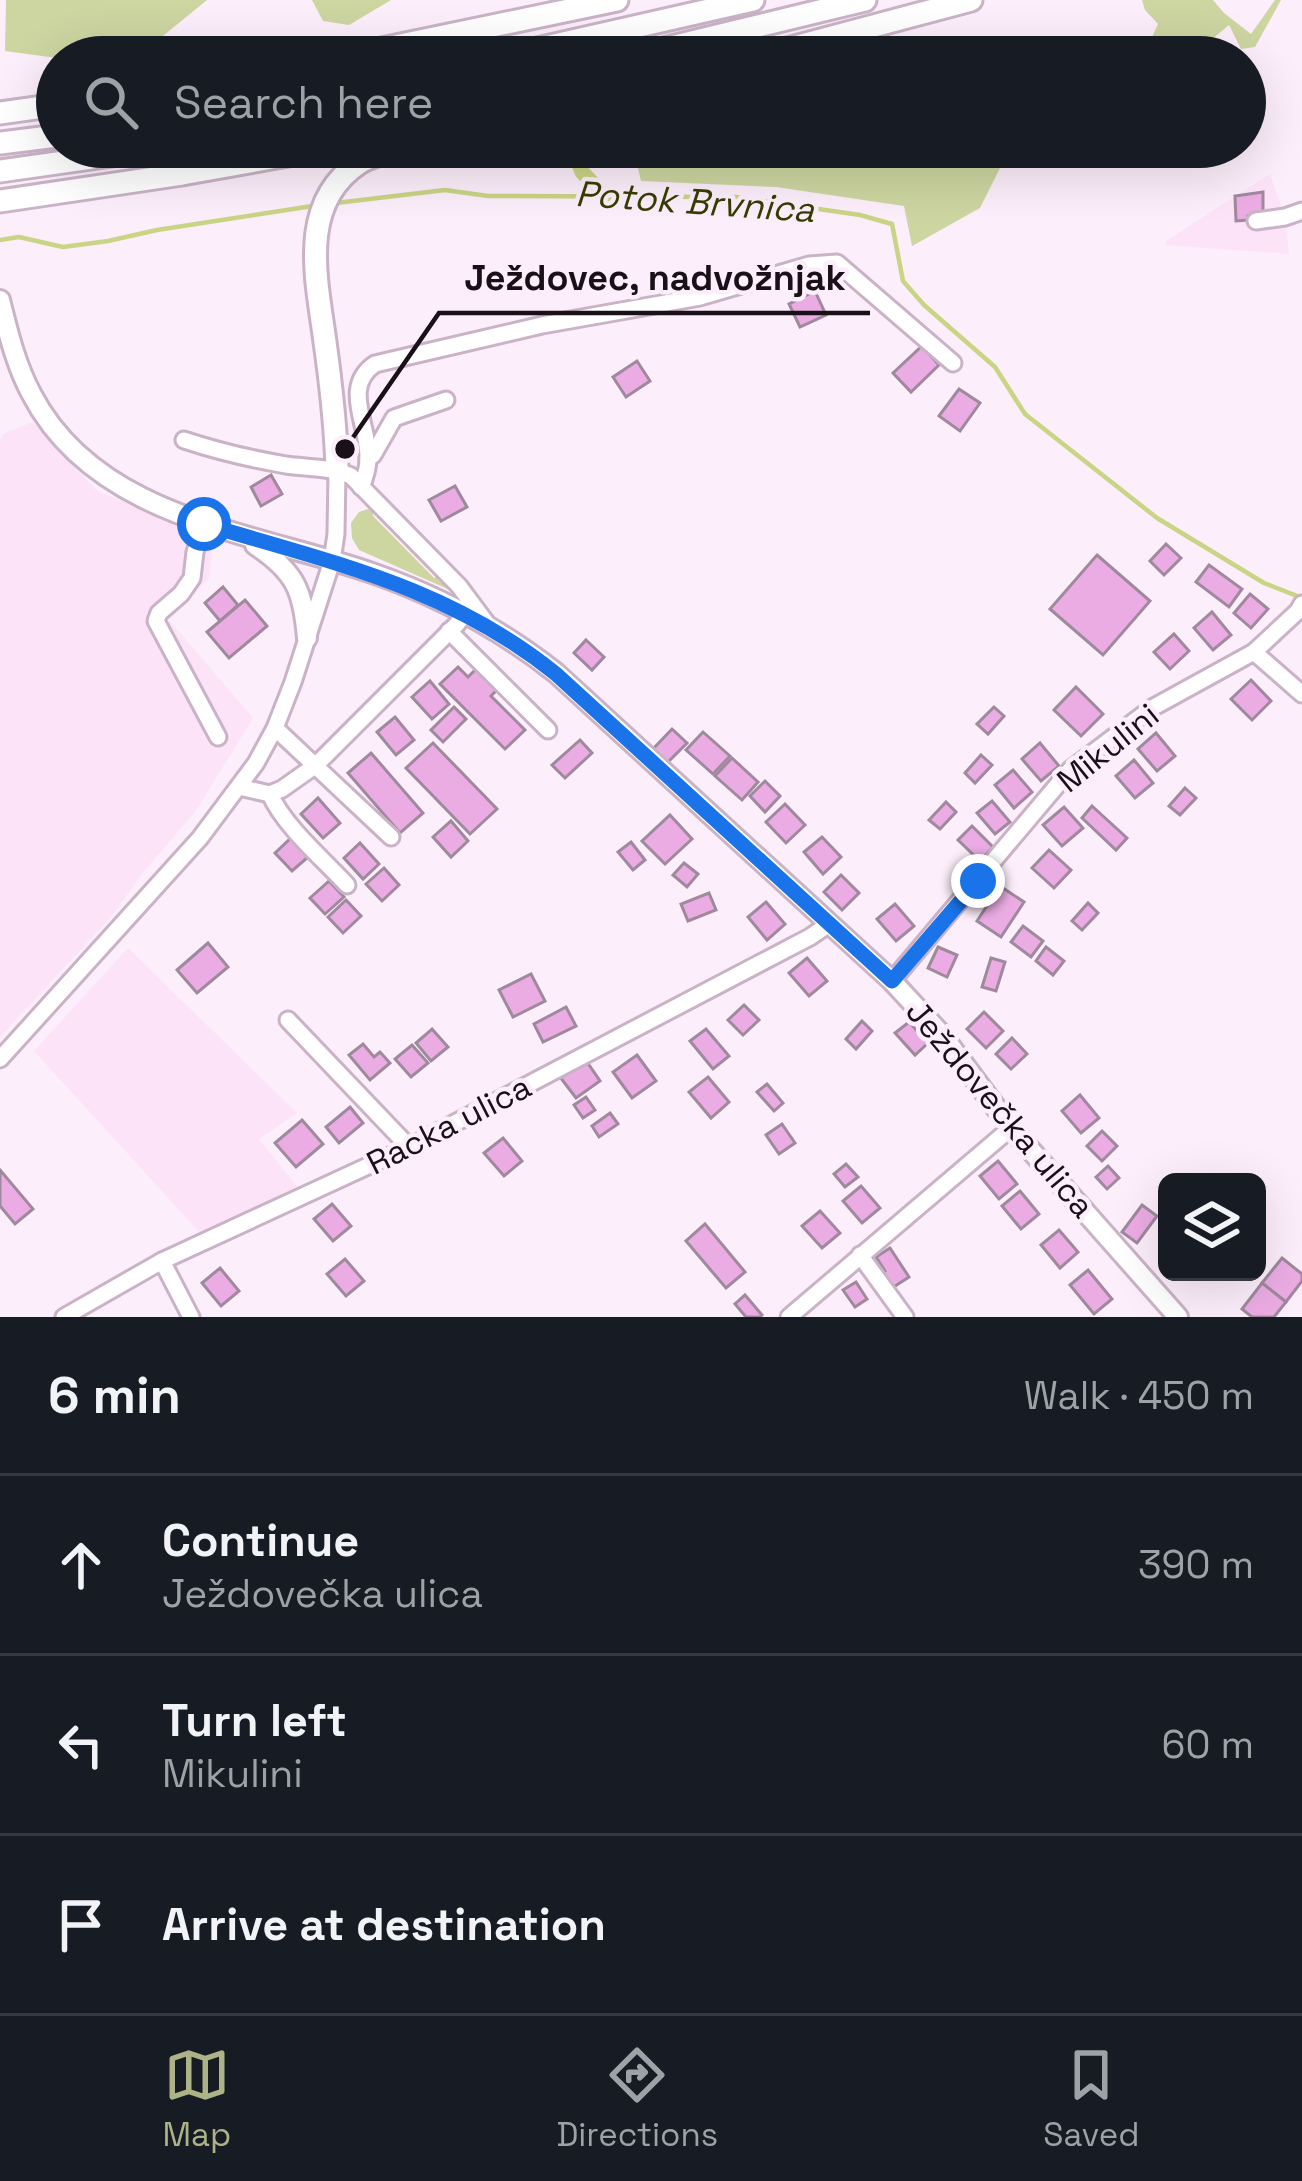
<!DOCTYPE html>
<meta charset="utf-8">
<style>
:root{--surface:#171b24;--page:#242831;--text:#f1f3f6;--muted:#9ea1a6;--line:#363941;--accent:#adb287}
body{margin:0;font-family:"Space Grotesk",sans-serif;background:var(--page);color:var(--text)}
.controls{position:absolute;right:36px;bottom:36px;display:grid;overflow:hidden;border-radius:18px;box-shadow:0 12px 48px #0002}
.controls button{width:108px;height:108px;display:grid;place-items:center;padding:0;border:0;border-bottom:3px solid var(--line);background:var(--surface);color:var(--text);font:60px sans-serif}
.stop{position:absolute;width:36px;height:36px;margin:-27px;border:9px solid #1a73e8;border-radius:50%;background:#fff}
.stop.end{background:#1a73e8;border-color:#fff;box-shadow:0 3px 12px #0008}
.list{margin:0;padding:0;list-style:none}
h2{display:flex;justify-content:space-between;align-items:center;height:156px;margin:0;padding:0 48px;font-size:51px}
h2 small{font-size:39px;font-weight:400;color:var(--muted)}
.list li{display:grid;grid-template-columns:78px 1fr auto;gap:36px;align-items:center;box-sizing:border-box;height:180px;padding:0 48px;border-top:3px solid var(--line)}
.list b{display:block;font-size:45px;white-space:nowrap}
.list p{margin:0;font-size:39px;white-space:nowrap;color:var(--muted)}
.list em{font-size:39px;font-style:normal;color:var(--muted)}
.icon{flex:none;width:66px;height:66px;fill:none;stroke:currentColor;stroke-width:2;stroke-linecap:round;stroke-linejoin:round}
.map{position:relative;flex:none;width:1302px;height:1317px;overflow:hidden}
.search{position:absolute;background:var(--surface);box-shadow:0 12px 48px #0002;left:36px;right:36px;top:36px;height:132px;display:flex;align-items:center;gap:30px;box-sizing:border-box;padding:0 42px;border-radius:66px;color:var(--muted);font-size:45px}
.sheet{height:696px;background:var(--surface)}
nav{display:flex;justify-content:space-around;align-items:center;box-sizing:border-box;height:168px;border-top:3px solid var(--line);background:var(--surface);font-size:33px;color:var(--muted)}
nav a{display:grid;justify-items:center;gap:6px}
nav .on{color:var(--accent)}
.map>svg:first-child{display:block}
.built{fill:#fce3f8}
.green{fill:#cdd5a1}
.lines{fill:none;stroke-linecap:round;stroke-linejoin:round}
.stream{stroke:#c9d484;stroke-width:4.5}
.canal{stroke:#c9d484;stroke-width:15}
.building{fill:#ebace4;stroke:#9f899c;stroke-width:3}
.minor-casing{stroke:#cab3c7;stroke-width:21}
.major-casing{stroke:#cab3c7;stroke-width:24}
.highway-casing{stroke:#cab3c7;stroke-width:27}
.minor{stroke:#fff;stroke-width:15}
.major{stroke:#fff;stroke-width:18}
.highway{stroke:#fff;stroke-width:21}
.route{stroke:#1a73e8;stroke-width:15}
.labels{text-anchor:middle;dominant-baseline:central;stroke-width:9;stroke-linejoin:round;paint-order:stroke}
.street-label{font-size:33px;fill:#191018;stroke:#fceefa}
.water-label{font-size:36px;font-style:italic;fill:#373d00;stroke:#fceefa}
.leader{fill:none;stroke:#191018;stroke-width:4.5}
.callout-dot{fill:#191018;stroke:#fceefa;stroke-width:4.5}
.callout-label{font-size:36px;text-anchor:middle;font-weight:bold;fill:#191018;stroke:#fceefa;stroke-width:9;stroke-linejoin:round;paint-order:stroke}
</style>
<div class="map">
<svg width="1302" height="1317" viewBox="0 0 1302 1317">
<rect width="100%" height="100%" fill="#fceefa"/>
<g class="built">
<path d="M1270,174L1285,217L1289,254L1166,245V241Z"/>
<path d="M33,422L96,490L188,529L213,546L209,578L169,620L253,718L195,812L145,870L110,918L0,1037V440L3,434Z"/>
<path d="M128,948L297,1113L259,1139L298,1188L202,1235L34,1051Z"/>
</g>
<g class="green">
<path d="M6,0H207L137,57L57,58L5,51Z"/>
<path d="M312,0H391L349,25L323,21Z"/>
<path d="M1142,0H1213L1224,13L1251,34L1275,0H1281L1255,47L1241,49L1229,25L1191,57H1143L1158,24L1145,10Z"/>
<path d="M633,147H1054L1006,156L980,208L912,246L904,206L776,187L641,181Z"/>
<path d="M368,509L373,511V516L434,578L437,576L450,590L359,550L352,538L351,523L359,512Z"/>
</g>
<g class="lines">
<g class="stream">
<path d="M336,203L445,190L488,196L736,197L860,215L892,224L903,281L924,305L995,367L1025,414L1157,518L1264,583L1302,598"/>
<path d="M0,240L19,237L63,247L108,241L157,230L319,205"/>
</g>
<path class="canal" d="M572,147L582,172L607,198"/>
</g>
<g class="building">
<path d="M1263,192V215L1248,216V220L1236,221L1235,196Z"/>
<path d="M815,291L826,315L800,327L789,304Z"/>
<path d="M922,346L939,365L911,392L893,373Z"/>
<path d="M637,361L650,381L626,397L613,377Z"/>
<path d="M959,389L980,403L960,431L939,416Z"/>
<path d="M271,475L282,494L261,506L251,487Z"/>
<path d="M455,486L467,507L441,521L429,500Z"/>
<path d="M1166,544L1181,558L1164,575L1150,561Z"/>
<path d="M1097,555L1150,601L1103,655L1050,609Z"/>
<path d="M1209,565L1242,589L1229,607L1196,582Z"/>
<path d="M223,587L238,605L220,621L205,603Z"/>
<path d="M1250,594L1268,609L1251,628L1234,613Z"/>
<path d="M245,600L267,626L229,658L207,632Z"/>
<path d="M1212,612L1231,635L1213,650L1194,628Z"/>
<path d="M1174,634L1189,651L1170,669L1154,652Z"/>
<path d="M586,640L604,657L592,670L574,653Z"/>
<path d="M458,667L468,677L476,669L497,690L491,696L525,730L505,749L440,684Z"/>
<path d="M1251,680L1271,701L1252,720L1231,699Z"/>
<path d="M430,681L449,704L432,719L412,697Z"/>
<path d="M1076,687L1103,714L1081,736L1054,710Z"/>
<path d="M454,707L466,719L443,742L431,730Z"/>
<path d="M994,707L1004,716L988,734L977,724Z"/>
<path d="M395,717L414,740L396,755L377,732Z"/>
<path d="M672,729L687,743L667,763L653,749Z"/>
<path d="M703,732L730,756L713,774L686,750Z"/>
<path d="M1156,733L1175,756L1157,771L1138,749Z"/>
<path d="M580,740L592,753L565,778L552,765Z"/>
<path d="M433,743L497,809L470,834L406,768Z"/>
<path d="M1040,743L1059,766L1041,781L1022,759Z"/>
<path d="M371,753L423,813L400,833L348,773Z"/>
<path d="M981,755L992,765L975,783L965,773Z"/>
<path d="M732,758L758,782L742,800L715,776Z"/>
<path d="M1134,760L1153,783L1135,798L1116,776Z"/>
<path d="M1013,770L1032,792L1014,808L995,785Z"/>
<path d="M765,781L780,796L765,812L750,796Z"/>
<path d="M1185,788L1196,798L1180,815L1169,806Z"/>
<path d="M318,798L340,823L323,838L301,814Z"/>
<path d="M992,801L1010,822L995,834L977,813Z"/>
<path d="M946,802L956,812L940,829L929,820Z"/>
<path d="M785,804L805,825L786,843L766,822Z"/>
<path d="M1092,806L1127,838L1116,850L1082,818Z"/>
<path d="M1064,807L1083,828L1062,846L1043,825Z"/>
<path d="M670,815L692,839L665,864L642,841Z"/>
<path d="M451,821L468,841L451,857L433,837Z"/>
<path d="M972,826L993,847L980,861L958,840Z"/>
<path d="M822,837L841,857L823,874L804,852Z"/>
<path d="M291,838L308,857L292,871L275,853Z"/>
<path d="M631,842L645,860L633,870L618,852Z"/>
<path d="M360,843L379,864L363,879L344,858Z"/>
<path d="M1049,850L1071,870L1054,888L1032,868Z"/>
<path d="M684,863L698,874L687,887L673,875Z"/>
<path d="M384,868L399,885L382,901L366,884Z"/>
<path d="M841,875L859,893L842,910L824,892Z"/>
<path d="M329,881L344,897L325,914L310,898Z"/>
<path d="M1000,886L1024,902L1001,937L977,921Z"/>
<path d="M709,893L716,910L688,921L681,904Z"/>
<path d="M346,900L361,916L343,933L328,917Z"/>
<path d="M766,902L785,924L767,940L748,917Z"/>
<path d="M1088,903L1098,913L1082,930L1072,921Z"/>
<path d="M895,904L914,926L896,941L877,919Z"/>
<path d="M1023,926L1043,941L1031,957L1011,942Z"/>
<path d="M208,943L228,967L197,993L177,970Z"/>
<path d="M938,947L957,955L947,977L928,968Z"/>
<path d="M1046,947L1064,961L1053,975L1036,961Z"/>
<path d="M807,958L827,981L809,996L789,973Z"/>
<path d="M991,958L1005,962L996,991L982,987Z"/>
<path d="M531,974L545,1001L513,1017L499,990Z"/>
<path d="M744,1005L759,1020L743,1035L728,1020Z"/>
<path d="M566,1007L576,1026L543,1042L534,1024Z"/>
<path d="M984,1012L1003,1031L986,1048L967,1029Z"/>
<path d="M862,1021L872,1031L856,1049L846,1039Z"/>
<path d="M909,1022L928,1043L915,1055L895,1033Z"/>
<path d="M432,1029L448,1047L431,1061L416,1043Z"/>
<path d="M706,1029L729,1056L713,1069L690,1041Z"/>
<path d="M1012,1038L1027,1054L1011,1069L996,1054Z"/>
<path d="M363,1044L374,1057L380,1052L390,1063L370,1080L349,1055Z"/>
<path d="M412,1045L428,1063L411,1077L395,1059Z"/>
<path d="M637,1055L656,1081L632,1098L613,1072Z"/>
<path d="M585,1059L600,1081L576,1098L560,1077Z"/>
<path d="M708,1077L729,1102L711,1118L689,1092Z"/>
<path d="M767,1084L783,1103L774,1111L757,1092Z"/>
<path d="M1080,1095L1099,1118L1081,1133L1062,1111Z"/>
<path d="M586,1097L595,1110L583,1118L574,1105Z"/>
<path d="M350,1107L363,1123L339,1143L326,1127Z"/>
<path d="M610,1113L618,1124L599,1137L592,1126Z"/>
<path d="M302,1120L323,1144L296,1167L275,1143Z"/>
<path d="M782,1124L795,1143L779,1154L766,1135Z"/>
<path d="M1102,1131L1117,1146L1102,1161L1087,1146Z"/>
<path d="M503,1138L522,1161L504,1176L484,1153Z"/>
<path d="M998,1161L1017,1184L999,1199L980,1176Z"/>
<path d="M846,1164L858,1177L845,1187L834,1174Z"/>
<path d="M1108,1166L1119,1178L1107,1189L1096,1177Z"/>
<path d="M0,1170L33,1209L15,1224L0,1206Z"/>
<path d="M861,1186L880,1208L862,1223L843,1201Z"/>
<path d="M1020,1191L1039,1214L1021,1229L1002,1206Z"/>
<path d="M332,1204L351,1226L333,1241L314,1219Z"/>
<path d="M1142,1205L1157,1216L1137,1243L1122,1232Z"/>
<path d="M820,1211L840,1233L822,1248L802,1226Z"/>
<path d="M705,1224L745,1272L726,1288L686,1241Z"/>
<path d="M1059,1230L1078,1252L1060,1268L1041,1245Z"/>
<path d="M890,1248L909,1277L889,1290L879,1275L885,1271L876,1257Z"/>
<path d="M1282,1258L1302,1274V1281L1286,1302L1262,1283Z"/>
<path d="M345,1259L364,1281L346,1296L327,1274Z"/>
<path d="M220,1268L239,1291L221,1306L202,1283Z"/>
<path d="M1088,1270L1112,1299L1094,1314L1070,1285Z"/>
<path d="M856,1282L867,1299L855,1307L843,1290Z"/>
<path d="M1262,1283L1286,1302L1274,1317H1252L1242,1309Z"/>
<path d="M745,1295L762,1315L760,1317H746L735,1304Z"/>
</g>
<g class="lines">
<defs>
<g id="minor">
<path d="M1256,221L1285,217L1302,211"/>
<path d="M184,440C217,451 251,459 286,465C308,468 332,467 351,476L459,586L488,625"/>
<path d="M368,458L373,455L394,418L446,400"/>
<path d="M361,487C365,478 368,468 368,458C369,425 341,387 375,364L542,325L700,297L809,265L837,263L953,363"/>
<path d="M204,524L195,552L192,578L181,594L159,613L156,621L218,737"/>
<path d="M449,631L548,730"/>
<path d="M1254,652L1302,694"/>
<path d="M275,728L391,837"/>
<path d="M239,787L270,794L282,789L316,765L457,624L465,613"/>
<path d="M270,794C284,826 323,859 347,885"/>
<path d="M892,981L1070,770L1152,708L1254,652L1298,611L1302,604"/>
<path d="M288,1020L409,1147"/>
<path d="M0,1059L200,838L256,763L275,728L293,682L332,561L336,534L337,471"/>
<path d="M860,1255L905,1317"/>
<path d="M162,1261L191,1317"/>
<path d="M64,1317L162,1261L409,1147L810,937L829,924"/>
<path d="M789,1317L1011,1128"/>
</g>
<g id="major">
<path d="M0,300C8,332 16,366 32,395C97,519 254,532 372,573C439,596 500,629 556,673L892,981L942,1035L1011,1128L1178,1317"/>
<path d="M255,545C296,572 303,591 307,638"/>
</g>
<g id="highway">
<path d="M343,57L617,0"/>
<path d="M502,57L753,0"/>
<path d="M630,57L865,0"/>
<path d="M757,57L971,0"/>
<path d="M0,113L57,105"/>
<path d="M0,143L57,136"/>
<path d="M0,171L169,147"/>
<path d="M0,201L182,174L333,147"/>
<path d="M337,471C336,427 331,385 325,342C317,281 297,204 359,163C372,155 389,151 403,147"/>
</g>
</defs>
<use href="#minor" class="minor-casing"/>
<use href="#major" class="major-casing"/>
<use href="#highway" class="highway-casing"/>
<use href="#minor" class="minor"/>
<use href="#major" class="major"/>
<use href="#highway" class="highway"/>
</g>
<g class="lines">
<path class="route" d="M204,524C333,563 448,587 556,674L892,981L978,881"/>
</g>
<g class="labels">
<g class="street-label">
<text transform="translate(1108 748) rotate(-39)">Mikulini</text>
<text transform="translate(1000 1109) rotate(50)">Ježdovečka ulica</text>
<text transform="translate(449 1125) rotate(-27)">Racka ulica</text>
</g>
<g class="water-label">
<text transform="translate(695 202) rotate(4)">Potok Brvnica</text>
</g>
</g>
<path class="leader" d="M345 449L439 313H870"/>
<circle class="callout-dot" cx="345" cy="449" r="12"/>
<g class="callout-label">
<text x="655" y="290">Ježdovec, nadvožnjak</text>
</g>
</svg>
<div class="controls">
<button><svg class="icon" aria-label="layers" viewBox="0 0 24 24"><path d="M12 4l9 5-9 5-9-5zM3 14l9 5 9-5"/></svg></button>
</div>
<div class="stop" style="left:204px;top:524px"></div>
<div class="stop end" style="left:978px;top:881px"></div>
<div class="search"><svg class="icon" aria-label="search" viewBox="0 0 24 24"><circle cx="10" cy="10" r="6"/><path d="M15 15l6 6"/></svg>Search here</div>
</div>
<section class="sheet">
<h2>6 min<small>Walk · 450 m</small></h2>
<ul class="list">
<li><svg class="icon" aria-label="ahead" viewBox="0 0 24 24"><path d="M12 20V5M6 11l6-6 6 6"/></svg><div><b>Continue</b><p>Ježdovečka ulica</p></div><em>390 m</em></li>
<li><svg class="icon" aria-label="left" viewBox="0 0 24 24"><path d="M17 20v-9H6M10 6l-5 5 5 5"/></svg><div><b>Turn left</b><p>Mikulini</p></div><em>60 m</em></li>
<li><svg class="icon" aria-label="arrive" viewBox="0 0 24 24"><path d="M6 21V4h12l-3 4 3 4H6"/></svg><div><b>Arrive at destination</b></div></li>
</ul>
</section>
<nav>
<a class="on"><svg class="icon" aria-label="map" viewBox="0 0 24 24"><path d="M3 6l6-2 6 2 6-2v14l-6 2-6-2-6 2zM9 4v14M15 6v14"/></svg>Map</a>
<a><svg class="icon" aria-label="directions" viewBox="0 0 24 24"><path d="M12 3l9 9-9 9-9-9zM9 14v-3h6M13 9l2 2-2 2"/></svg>Directions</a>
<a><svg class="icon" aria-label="saved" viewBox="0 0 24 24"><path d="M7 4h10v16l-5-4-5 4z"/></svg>Saved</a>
</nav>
